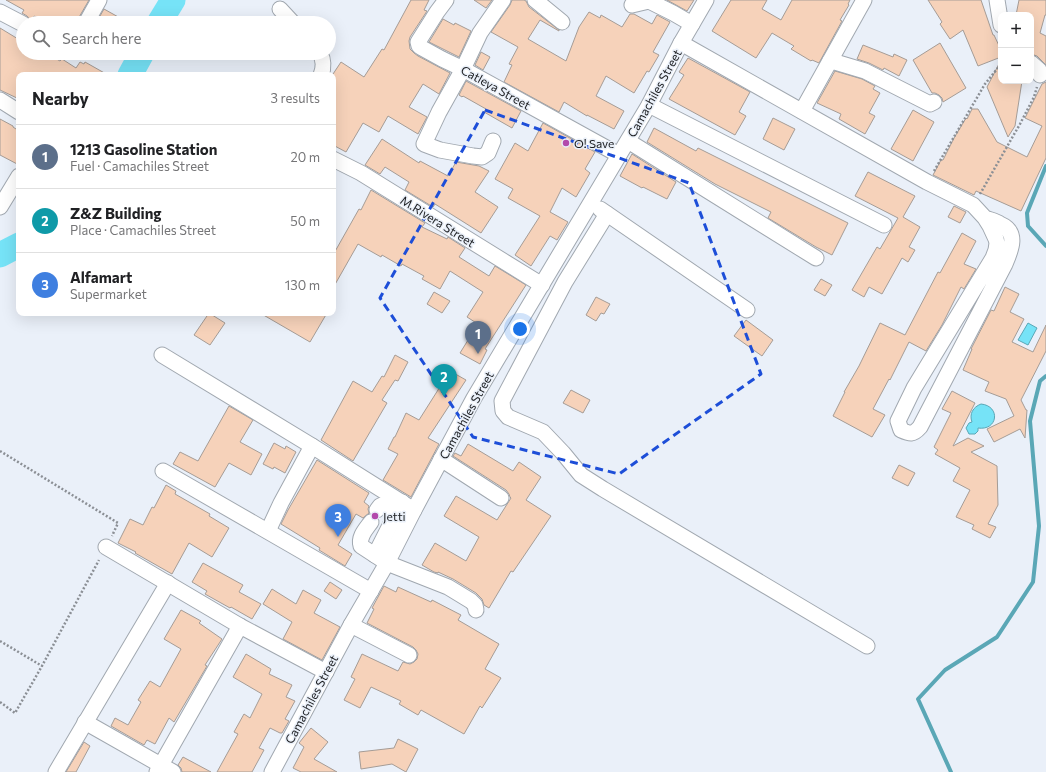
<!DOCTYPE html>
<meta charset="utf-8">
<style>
:root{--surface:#fff;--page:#f2f2f2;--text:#202124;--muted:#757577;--line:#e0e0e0;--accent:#b45309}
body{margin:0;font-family:Commissioner,sans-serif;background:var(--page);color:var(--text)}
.controls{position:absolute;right:12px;top:12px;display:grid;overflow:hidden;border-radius:8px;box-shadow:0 4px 16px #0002}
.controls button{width:36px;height:36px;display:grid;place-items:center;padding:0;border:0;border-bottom:1px solid var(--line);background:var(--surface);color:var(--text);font:20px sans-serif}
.you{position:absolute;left:520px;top:329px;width:14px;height:14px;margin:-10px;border:3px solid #fff;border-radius:50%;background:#1a73e8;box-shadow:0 0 0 6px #1a73e833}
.badge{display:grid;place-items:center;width:26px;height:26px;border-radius:50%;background:var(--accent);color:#fff;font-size:13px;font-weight:700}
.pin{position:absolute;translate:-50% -33px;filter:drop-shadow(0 1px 2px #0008)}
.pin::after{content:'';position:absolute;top:21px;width:14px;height:12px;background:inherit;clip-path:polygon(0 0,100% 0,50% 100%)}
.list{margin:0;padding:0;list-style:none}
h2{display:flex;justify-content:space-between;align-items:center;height:52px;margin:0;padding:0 16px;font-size:17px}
h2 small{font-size:13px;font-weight:400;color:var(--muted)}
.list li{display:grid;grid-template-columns:26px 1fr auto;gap:12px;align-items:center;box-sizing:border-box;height:64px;padding:0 16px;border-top:1px solid var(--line)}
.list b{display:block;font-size:15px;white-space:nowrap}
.list p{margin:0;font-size:13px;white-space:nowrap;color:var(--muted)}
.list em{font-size:13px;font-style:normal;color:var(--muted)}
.icon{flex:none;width:22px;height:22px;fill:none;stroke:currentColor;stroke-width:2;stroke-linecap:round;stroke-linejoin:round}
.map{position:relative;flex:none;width:1046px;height:772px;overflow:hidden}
.search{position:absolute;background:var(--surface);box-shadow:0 4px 16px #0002;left:16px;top:16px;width:320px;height:44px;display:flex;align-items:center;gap:10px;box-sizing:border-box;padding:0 14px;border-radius:22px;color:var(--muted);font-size:15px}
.panel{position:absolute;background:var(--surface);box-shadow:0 4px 16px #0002;left:16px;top:72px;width:320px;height:244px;border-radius:8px}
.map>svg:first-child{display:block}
.water{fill:#76e3f7;stroke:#5aa7b6}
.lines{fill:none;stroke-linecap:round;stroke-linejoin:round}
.stream{stroke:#5aa7b6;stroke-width:4}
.river{stroke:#76e3f7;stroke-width:25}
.building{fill:#f6d2ba;stroke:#a59c96}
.minor-casing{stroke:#a1a8b0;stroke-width:17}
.path{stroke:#8b8f95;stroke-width:2.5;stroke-dasharray:2 2;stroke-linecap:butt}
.minor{stroke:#fff;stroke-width:15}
.marked{fill:none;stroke:#1d4ed8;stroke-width:3;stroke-dasharray:8 5;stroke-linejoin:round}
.poi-dot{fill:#b34aac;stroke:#eaf0f9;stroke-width:1.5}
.labels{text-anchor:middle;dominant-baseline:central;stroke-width:3;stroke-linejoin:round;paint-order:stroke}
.street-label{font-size:12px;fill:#1a1c1f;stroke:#eaf0f9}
.poi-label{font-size:12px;fill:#1a1c1f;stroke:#eaf0f9;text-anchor:start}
</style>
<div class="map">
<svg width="1046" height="772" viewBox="0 0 1046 772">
<rect width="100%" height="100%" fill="#eaf0f9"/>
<g class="water">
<path d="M1028,323L1037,328L1028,345L1018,340Z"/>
<path d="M981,404C1001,406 998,431 978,428V431L975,434H969L966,428L969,423L972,422C969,414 973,407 981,404Z"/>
</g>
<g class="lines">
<g class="stream">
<path d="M1046,166L1027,213L1028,226L1046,246"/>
<path d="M951,772L918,699L945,670L997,637L1033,582L1039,526L1030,421L1040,381L1046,376"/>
</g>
<g class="river">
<path d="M159,23L173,0"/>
<path d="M130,75L142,53"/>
<path d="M0,255L19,245"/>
</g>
</g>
<g class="building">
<path d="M6,0H89L78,19L77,23H48L34,16L31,21L27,16L22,13L24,10Z"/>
<path d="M411,0H429L424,10L427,11L410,37L409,41L410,49L414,53L418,56L450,73L439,94L423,84L409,107L427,117L418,134L388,116L379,132L363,123L346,152L333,145V74L341,62L364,77L382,49L384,50Z"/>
<path d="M474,0H492L486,8Z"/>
<path d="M512,0H524L526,1L529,7L559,30V31L540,20L528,39L566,61L579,27L589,12L600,18L601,15L622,27L630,14H634L652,24L657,15L670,22L653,52L659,55L649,72L647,71L634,93L606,76L596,96L624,111L614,129L587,115V116L564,102L559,112L504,82L512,65L509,64L518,47L491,32L510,5Z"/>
<path d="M667,0H694L687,11Z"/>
<path d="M731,0H767L762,9L781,20L792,0H850L848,4L849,5L840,20L842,21L819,63L812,60L811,61L791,49L794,46L772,33L756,58L712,31Z"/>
<path d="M928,0H981L993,35H994L1001,50V57L978,66L963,30L950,39L940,24L942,22Z"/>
<path d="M1019,0H1046V15H1045L1040,33L1046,36V65L1037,56L1031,54V15H1016Z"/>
<path d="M104,9L129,23H96Z"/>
<path d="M443,19L454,25L455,23L471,31L459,57L429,42Z"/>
<path d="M0,28L23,42V53H46L60,61L62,59L76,68L80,62L84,64L85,62L108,75H19V99L0,90Z"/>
<path d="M940,43L966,88L943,102L942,98L939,95L935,93H932L913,60Z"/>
<path d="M863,45L893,57L894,54L907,60L899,76L884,68L883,70L869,63L857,59Z"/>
<path d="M481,52L490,57L483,70L475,65Z"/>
<path d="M688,58L750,92L739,112L746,116L735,135L669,99L684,75L679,72Z"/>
<path d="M1001,60V81H1022L1015,126L1008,137L987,87Z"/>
<path d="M835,71L862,79L875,86L873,89L880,93L869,113L875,116L865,134L839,119L841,114L817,103Z"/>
<path d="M466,81L521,111L512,128L484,112L486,109L463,96L462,97L459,95Z"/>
<path d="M1046,82V158L1036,179L1021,211L976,191L974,195L933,175L941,160H943L954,138L966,118L967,119L972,109H978L997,142L1027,157L1042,126L1025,118L1042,84Z"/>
<path d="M913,110L934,122L913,161L891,149Z"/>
<path d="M773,118L795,129L784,150L763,139Z"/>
<path d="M0,119L13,126V127L19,131V165L0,155Z"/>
<path d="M543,123L595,152L585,169L590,173L576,197L562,188L550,212L568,222L557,240L550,236L531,266L515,255L540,216L508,198L513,189L495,179L515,143L528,151Z"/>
<path d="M654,128L696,151L698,148L848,223L832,255L816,247L768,218L771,212L715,184L647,142Z"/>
<path d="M382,139L419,163L420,161L448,176L456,162L479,166L489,171L475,192L498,207L481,233L435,204L433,207L405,190L409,182L385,167L380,174L365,165Z"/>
<path d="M632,154L676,182L667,199L643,187L642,188L620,176Z"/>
<path d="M868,172L915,196L903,217L920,227L909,247L915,250L908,262L902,258L882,294L869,287L864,297L852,290L877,247L880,249L898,218L855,196Z"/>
<path d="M371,190L425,223L422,227L447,239L448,237L465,248L459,257L489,276L495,266L526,285L485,349L487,350L480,364L460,353L478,324L467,317L483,292L450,271L440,289L422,279L424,276L402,264L401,266L382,255L381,257L358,244L333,288V255L359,209L361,210Z"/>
<path d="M954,206L966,212L960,223L948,217Z"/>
<path d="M962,233L976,241L964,264L976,269L964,289L961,287L942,325L926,351L909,342L890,380L889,379L873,409L885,415L872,437L833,416L845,392H844L859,366L880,323L905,335L938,272L940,273Z"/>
<path d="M821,279L832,285L825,296L814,290Z"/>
<path d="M1005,287L1019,294L1010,312L1024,319L1012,342L1033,352L1046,325V351L1021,400L1026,410H1027L1025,438L1020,429L994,442L987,429L1014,416L1006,399L985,391L989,382L963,370L972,349H971L991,310L994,311Z"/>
<path d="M434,292L450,301L442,313L427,304Z"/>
<path d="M596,297L610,304L604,314L601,313L596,321L586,315Z"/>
<path d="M209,313L225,323L210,345L194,335Z"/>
<path d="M260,313H327L310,342Z"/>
<path d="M746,320L773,340L762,356L734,336Z"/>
<path d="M395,355L408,362L398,381L395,380L382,400L387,403L353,461L321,440L353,381L372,392L382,376L384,377Z"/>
<path d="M450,371L466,380L428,438L439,444L411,497L383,480L398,454L388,449L394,437H395L406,413L419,420Z"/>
<path d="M571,390L590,400L583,413L563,403Z"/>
<path d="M952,391L975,403L953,446L968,438L984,446L971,452L997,466L998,505L988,524L996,527L990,538L972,529L974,525L956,517L970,490L953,481L960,468L935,454L938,450L934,447L951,413L942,409Z"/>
<path d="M229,406L253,420L240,442L262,454L251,475L229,463L215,487L173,464L180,452L198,461Z"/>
<path d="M274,443L285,449L286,446L296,452L285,473L274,467L273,469L263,464Z"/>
<path d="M468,444L513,471L519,462L541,477L526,500L551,516L513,572L511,571L489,608L484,605L482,599L476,593L453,579L438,572V573L434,572L422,565L435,543L466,561L479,537L444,516L456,496L497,520L511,498L510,497L509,494L506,490L453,456L455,453L461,456Z"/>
<path d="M317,460L369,493L364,502L369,506L368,509L369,513L363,518L356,514L338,545L352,554L345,566L319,550L320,548L281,524L288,510Z"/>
<path d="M899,465L915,473L908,486L892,478Z"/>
<path d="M166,485L176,491L175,494L210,514L209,516L229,528L212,557L189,543L172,574L135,553L136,552L118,543L130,519L143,525L152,507L154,508Z"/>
<path d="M203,563L243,585L239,592L261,604L252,619L231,607L230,608L205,594L207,591L192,582Z"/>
<path d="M330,582L342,590L336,599L324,591Z"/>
<path d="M384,586L396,592L398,587L431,602L432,600L461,615L458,620L499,644L485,669L501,678L482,708L480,706L464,734L421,710L418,715L399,704L401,701L371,687L360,708L344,700L355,679L351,677L362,654L398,671L403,662L410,664L414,662L417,659L418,654L416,650L413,647L367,623L374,609L372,608Z"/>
<path d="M272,589L296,604L303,590L321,600L314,613L340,627L322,660L283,639L292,622L263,604Z"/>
<path d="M181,610L201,621L199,623L222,639L205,665L207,666L174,722L169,718L155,744L147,740L144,745L111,726L115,718L128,725L141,702L138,700L150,681L160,687L181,649L164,639Z"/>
<path d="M246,654L271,669L269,674L292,685L286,697L295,701L285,719L289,721L282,733H280L270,728L259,748L264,750L252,772H217L238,734L234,732L244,714L250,718L262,694L233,677Z"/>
<path d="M311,728L328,742L314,759L337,772H301L293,768L304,747L299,743Z"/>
<path d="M398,739L418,749L406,772L392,764L361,769L359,752L394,748Z"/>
<path d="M84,742L90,746L76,772H66Z"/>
<path d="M183,757L211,772H182L181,768L178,765Z"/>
</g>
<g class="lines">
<defs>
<g id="minor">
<path d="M446,0L437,12L418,42L419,46L422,48L442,59L463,69L619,155"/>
<path d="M535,0L562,22"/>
<path d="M997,0L1001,25"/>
<path d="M632,5L649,1L673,13L692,24"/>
<path d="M280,9L293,23"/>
<path d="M0,12L23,24"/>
<path d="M86,23L99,0"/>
<path d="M681,43L927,182L973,205L985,218L990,226L996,239L997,243L996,250L993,258L914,388L898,421L901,430C910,434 913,435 920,427L1005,264C1011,250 1019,232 1000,224C996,221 990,220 985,218"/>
<path d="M320,53C324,61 324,67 321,75"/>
<path d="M830,61L835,62L865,71L930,104L934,102"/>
<path d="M1031,63L1039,70L1040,75"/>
<path d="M0,100L19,112"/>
<path d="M649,105L884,225"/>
<path d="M802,111L864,0"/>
<path d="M493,141L488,153L482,157L473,156L440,150L424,144L439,112L463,69L480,33L503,0"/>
<path d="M628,141L816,258"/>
<path d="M333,159L361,173L542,285"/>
<path d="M0,207L19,176"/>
<path d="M600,209L747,310"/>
<path d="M607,214L565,282L502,401L503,411L508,417L543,432L563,453L581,475L603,489L867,646"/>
<path d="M162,355L312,446L414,510"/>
<path d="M441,459L501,498"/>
<path d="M163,471L371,591"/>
<path d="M377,510L380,506L382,505L404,519"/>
<path d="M371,522C366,529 358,537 361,546L387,563L448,587L471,601L475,605L476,610"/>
<path d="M268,531L281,503L312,446"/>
<path d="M106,547L240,626L326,672"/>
<path d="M375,555L402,502"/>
<path d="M351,625L409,655"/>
<path d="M85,722L173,772"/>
<path d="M56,772L168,583"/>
<path d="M157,772L240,626"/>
<path d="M272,772L351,625L387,563L414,510L474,398L649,105L681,43L706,0"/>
</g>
</defs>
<use href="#minor" class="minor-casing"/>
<g class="path">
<path d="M934,171L985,84L1001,64"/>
<path d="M980,194L1020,124L1034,97L1037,87"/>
<path d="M0,451L118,523L112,536"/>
<path d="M0,641L42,666"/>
<path d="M0,702L15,713L42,666L99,560"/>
</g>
<use href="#minor" class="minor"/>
</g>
<path class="marked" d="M485,110L689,183L761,374L619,474L473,437L380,298Z"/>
<g class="poi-dot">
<circle cx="566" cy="143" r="4"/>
<circle cx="375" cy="516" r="4"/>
</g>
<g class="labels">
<g class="street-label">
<text transform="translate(496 87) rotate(29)">Catleya Street</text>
<text transform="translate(654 93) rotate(-61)">Camachiles Street</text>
<text transform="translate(438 221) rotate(32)">M.Rivera Street</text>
<text transform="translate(466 415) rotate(-61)">Camachiles Street</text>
<text transform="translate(311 699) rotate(-62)">Camachiles Street</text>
</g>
<g class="poi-label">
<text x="574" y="143">O! Save</text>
<text x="383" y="516">Jetti</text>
</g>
</g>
</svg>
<div class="controls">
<button>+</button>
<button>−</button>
</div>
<div class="you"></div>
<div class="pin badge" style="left:478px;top:354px;background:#5c6f8a">1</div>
<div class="pin badge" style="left:444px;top:397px;background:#0f9aa8">2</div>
<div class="pin badge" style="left:338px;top:537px;background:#3f7fe0">3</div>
<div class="search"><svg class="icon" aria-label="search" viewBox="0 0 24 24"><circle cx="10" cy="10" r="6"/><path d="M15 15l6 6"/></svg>Search here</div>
<section class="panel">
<h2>Nearby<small>3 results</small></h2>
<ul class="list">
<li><span class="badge" style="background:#5c6f8a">1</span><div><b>1213 Gasoline Station</b><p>Fuel · Camachiles Street</p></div><em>20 m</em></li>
<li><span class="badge" style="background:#0f9aa8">2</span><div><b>Z&amp;Z Building</b><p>Place · Camachiles Street</p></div><em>50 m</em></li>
<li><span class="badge" style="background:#3f7fe0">3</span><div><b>Alfamart</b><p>Supermarket</p></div><em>130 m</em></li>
</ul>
</section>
</div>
